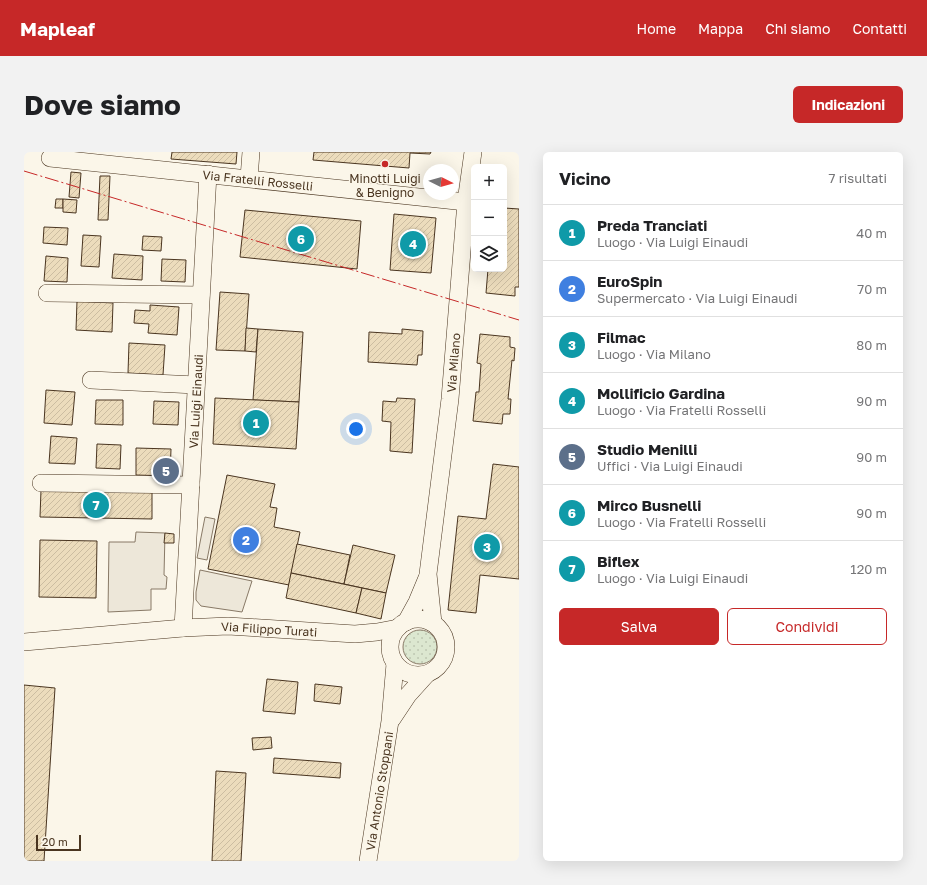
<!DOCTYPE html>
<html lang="it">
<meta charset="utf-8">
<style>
:root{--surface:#fff;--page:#f2f2f2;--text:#202124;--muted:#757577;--line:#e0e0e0;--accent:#c62828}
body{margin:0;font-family:"Golos Text",sans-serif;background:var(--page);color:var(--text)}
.controls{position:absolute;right:12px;top:12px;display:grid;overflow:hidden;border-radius:6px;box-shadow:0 4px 16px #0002}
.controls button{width:36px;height:36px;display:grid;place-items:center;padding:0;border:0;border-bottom:1px solid var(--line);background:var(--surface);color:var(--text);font:20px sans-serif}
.compass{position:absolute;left:399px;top:12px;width:36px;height:36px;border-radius:50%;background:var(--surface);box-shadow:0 4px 16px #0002;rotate:95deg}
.scale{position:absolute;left:12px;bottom:10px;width:45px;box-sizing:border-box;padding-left:4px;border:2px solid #4a3520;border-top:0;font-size:11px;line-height:14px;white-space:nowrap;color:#4a3520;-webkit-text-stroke:3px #fbf6e9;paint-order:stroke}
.you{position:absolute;left:332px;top:277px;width:14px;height:14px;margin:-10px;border:3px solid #fff;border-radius:50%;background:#1a73e8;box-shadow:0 0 0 6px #1a73e833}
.badge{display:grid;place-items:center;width:26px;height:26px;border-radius:50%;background:var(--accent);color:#fff;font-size:13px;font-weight:700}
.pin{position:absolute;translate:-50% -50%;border:2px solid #fff;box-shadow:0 1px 4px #0006}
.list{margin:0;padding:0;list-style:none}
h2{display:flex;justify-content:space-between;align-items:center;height:52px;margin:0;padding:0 16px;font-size:17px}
h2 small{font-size:13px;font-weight:400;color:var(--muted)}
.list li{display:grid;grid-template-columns:26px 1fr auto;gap:12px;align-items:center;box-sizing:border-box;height:56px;padding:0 16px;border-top:1px solid var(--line)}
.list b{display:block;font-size:15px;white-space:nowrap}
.list p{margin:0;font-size:13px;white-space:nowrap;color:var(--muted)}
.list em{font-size:13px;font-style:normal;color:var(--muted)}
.actions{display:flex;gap:8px;padding:12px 16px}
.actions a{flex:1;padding:9px 0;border:1px solid var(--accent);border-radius:6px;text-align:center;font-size:14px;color:var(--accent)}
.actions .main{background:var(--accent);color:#fff}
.icon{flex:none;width:22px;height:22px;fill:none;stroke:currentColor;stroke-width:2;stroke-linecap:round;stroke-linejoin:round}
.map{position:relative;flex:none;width:495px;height:709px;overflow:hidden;border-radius:6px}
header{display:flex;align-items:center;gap:24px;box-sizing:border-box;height:56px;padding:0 20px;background:var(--accent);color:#fff}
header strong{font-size:19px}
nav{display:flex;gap:22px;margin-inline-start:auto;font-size:14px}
.intro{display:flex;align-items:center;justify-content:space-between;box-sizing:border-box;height:96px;padding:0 24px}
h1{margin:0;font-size:28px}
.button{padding:10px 18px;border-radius:6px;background:var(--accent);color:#fff;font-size:14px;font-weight:700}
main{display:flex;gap:24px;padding:0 24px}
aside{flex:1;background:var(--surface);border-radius:6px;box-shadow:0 4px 16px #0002}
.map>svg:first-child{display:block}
.grass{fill:url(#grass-dots);stroke:#887966}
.parking{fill:#ede7d9;stroke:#887966}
.building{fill:url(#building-hatch);stroke:#4a3520}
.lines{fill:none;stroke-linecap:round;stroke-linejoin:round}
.minor-casing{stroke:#4a3520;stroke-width:18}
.minor{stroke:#fbf6e9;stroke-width:17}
.power{stroke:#c62828;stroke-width:1;stroke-dasharray:14 3 2 3;stroke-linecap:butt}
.poi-dot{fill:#c62828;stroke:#fbf6e9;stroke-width:1.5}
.labels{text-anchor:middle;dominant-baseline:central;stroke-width:3;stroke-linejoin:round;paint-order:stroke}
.poi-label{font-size:12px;fill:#4a3520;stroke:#fbf6e9}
.street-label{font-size:12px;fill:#4a3520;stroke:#fbf6e9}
</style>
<header>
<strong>Mapleaf</strong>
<nav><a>Home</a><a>Mappa</a><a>Chi siamo</a><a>Contatti</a></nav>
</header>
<div class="intro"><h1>Dove siamo</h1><a class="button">Indicazioni</a></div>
<main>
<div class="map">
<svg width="495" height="709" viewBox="0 0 495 709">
<defs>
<pattern id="grass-dots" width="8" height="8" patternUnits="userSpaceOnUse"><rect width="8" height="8" fill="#dce7d0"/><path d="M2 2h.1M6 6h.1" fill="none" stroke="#bec7b2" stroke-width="1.8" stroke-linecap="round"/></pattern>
<pattern id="building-hatch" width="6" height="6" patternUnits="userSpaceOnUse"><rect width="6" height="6" fill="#ecdcbc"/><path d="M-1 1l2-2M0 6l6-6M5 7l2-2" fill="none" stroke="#ccbda1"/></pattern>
</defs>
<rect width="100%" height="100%" fill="#fbf6e9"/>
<circle class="grass" cx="396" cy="495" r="17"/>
<g class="parking">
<path d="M181,365L191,367L183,408L173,406Z"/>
<path d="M112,380L141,381L140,423L143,425L142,437H127V458L84,460L85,390H111Z"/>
<path d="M176,418L228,429L218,460L177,454L172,448V440Z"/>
</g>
<g class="building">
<path d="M148,0H213L212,12L147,7Z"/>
<path d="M290,0H407L406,2L386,1L385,16L289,8Z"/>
<path d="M47,20L57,21L55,46L45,45Z"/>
<path d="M76,24H86L84,68H74Z"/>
<path d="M32,47H39V56H31Z"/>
<path d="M39,47L53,48L52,61L39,60Z"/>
<path d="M480,56L495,57V135H491V144L462,141L464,117H480Z"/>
<path d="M221,58L337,69L333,117L216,105Z"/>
<path d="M370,62L412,66L407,121L366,118Z"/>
<path d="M20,75L44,76L43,93L19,91Z"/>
<path d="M59,83L77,84L75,115L57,114Z"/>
<path d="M119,84L138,85L137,99L118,98Z"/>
<path d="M90,102L119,104L118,128L88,126Z"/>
<path d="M22,104L44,106L43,130L20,129Z"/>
<path d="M138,107L162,108L161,130L137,129Z"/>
<path d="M196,140L225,142L221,199L192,198Z"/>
<path d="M53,149L89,151L88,180L52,178Z"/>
<path d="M126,153L155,155L153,183L124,181L125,172L110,171L111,158L126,159Z"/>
<path d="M222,176L234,177L232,200L221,199Z"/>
<path d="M234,177L279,180L275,250L229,248Z"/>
<path d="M378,177L399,179L398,203H394L393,213L344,210L345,180L378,182Z"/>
<path d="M456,182L486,185V195L491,196L490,209L488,208L484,247H487L486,262H479L478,272L449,269L452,240H455L457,212L453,211Z"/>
<path d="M105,191L141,193L139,223L104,221Z"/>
<path d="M22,238L51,240L48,273L20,271Z"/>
<path d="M191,246L275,250L272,297L189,292Z"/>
<path d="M373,246L391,247L388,301L366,299L367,270L358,269L359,249L372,250Z"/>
<path d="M72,248H99V273L71,272Z"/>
<path d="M130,249L155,250L154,273L129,272Z"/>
<path d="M27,284L53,286L51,312L25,311Z"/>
<path d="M73,292L97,293L96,317L72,316Z"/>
<path d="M112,296L147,297L146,324L112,323Z"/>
<path d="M469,312L495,315V427L456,423L452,461L424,458L434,364L462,367Z"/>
<path d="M203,323L251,332L246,355L253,356L250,375L276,380L265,433L184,417Z"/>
<path d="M17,338L128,340V367L16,365Z"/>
<path d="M141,381L150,382V391H140Z"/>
<path d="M16,388L73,389L72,446L15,445Z"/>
<path d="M273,392L326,403L320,432L267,421Z"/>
<path d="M329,393L371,403L362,441L320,432Z"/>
<path d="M267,421L338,436L332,461L262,446Z"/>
<path d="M338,436L362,441L357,467L332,461Z"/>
<path d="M243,527L274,530L271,562L239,559Z"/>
<path d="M291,532L318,535L316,552L290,549Z"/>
<path d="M0,533L31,536L20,709H0Z"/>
<path d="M247,585L248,596L229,598L228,586Z"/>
<path d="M250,606L317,611L316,626L249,621Z"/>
<path d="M192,619L222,621L217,709H188Z"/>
</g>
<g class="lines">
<defs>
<g id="minor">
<path id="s1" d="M26,6L442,50"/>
<path d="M225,26L227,0"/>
<path d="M23,141L177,143"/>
<path d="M67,228L172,233"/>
<path d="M17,331L167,333"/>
<circle cx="394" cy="495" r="28"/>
<path d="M382,470L393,450L403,426"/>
<path id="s2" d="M409,471L404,422L426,247L442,50L449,0"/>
<path id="s3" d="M159,476L184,22"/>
<path id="s4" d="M0,490L159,476L204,474L331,482L353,480L374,476"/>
<path d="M368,567L384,543L402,523"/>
<path id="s5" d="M344,709L366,569L371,512"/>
</g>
</defs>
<use href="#minor" class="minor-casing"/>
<use href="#minor" class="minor"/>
<path class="power" d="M0,19L495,168"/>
</g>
<circle class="poi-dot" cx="361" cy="12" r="4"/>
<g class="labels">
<g class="poi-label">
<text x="361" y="26">Minotti Luigi<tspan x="361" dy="14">&amp; Benigno</tspan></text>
</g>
<g class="street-label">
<text stroke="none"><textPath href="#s1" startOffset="209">Via Fratelli Rosselli</textPath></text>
<text stroke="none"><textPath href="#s2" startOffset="262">Via Milano</textPath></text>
<text stroke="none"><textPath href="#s3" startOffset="227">Via Luigi Einaudi</textPath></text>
<text stroke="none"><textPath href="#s4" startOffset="246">Via Filippo Turati</textPath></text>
<text stroke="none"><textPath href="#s5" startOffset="71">Via Antonio Stoppani</textPath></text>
</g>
</g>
</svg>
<div class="controls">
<button>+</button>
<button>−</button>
<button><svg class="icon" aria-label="layers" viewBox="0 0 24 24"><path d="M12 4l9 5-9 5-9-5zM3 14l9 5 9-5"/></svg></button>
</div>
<svg class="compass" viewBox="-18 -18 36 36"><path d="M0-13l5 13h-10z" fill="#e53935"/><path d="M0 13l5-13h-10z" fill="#757577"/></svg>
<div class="scale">20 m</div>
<div class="you"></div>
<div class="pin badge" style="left:232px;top:271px;background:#0f9aa8">1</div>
<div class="pin badge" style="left:222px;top:388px;background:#3f7fe0">2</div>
<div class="pin badge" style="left:463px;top:395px;background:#0f9aa8">3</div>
<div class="pin badge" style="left:389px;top:92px;background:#0f9aa8">4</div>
<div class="pin badge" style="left:142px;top:319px;background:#5c6f8a">5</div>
<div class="pin badge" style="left:277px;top:87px;background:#0f9aa8">6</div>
<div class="pin badge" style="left:72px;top:353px;background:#0f9aa8">7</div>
</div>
<aside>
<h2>Vicino<small>7 risultati</small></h2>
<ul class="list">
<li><span class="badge" style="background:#0f9aa8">1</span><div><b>Preda Tranciati</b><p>Luogo · Via Luigi Einaudi</p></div><em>40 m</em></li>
<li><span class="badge" style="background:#3f7fe0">2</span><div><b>EuroSpin</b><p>Supermercato · Via Luigi Einaudi</p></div><em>70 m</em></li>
<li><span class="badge" style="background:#0f9aa8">3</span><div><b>Filmac</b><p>Luogo · Via Milano</p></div><em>80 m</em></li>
<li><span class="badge" style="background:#0f9aa8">4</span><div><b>Mollificio Gardina</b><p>Luogo · Via Fratelli Rosselli</p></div><em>90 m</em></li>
<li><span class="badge" style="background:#5c6f8a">5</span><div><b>Studio Menilli</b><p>Uffici · Via Luigi Einaudi</p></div><em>90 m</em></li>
<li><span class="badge" style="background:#0f9aa8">6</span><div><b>Mirco Busnelli</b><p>Luogo · Via Fratelli Rosselli</p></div><em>90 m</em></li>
<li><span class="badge" style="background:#0f9aa8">7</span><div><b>Biflex</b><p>Luogo · Via Luigi Einaudi</p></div><em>120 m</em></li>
</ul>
<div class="actions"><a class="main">Salva</a><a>Condividi</a></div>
</aside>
</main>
